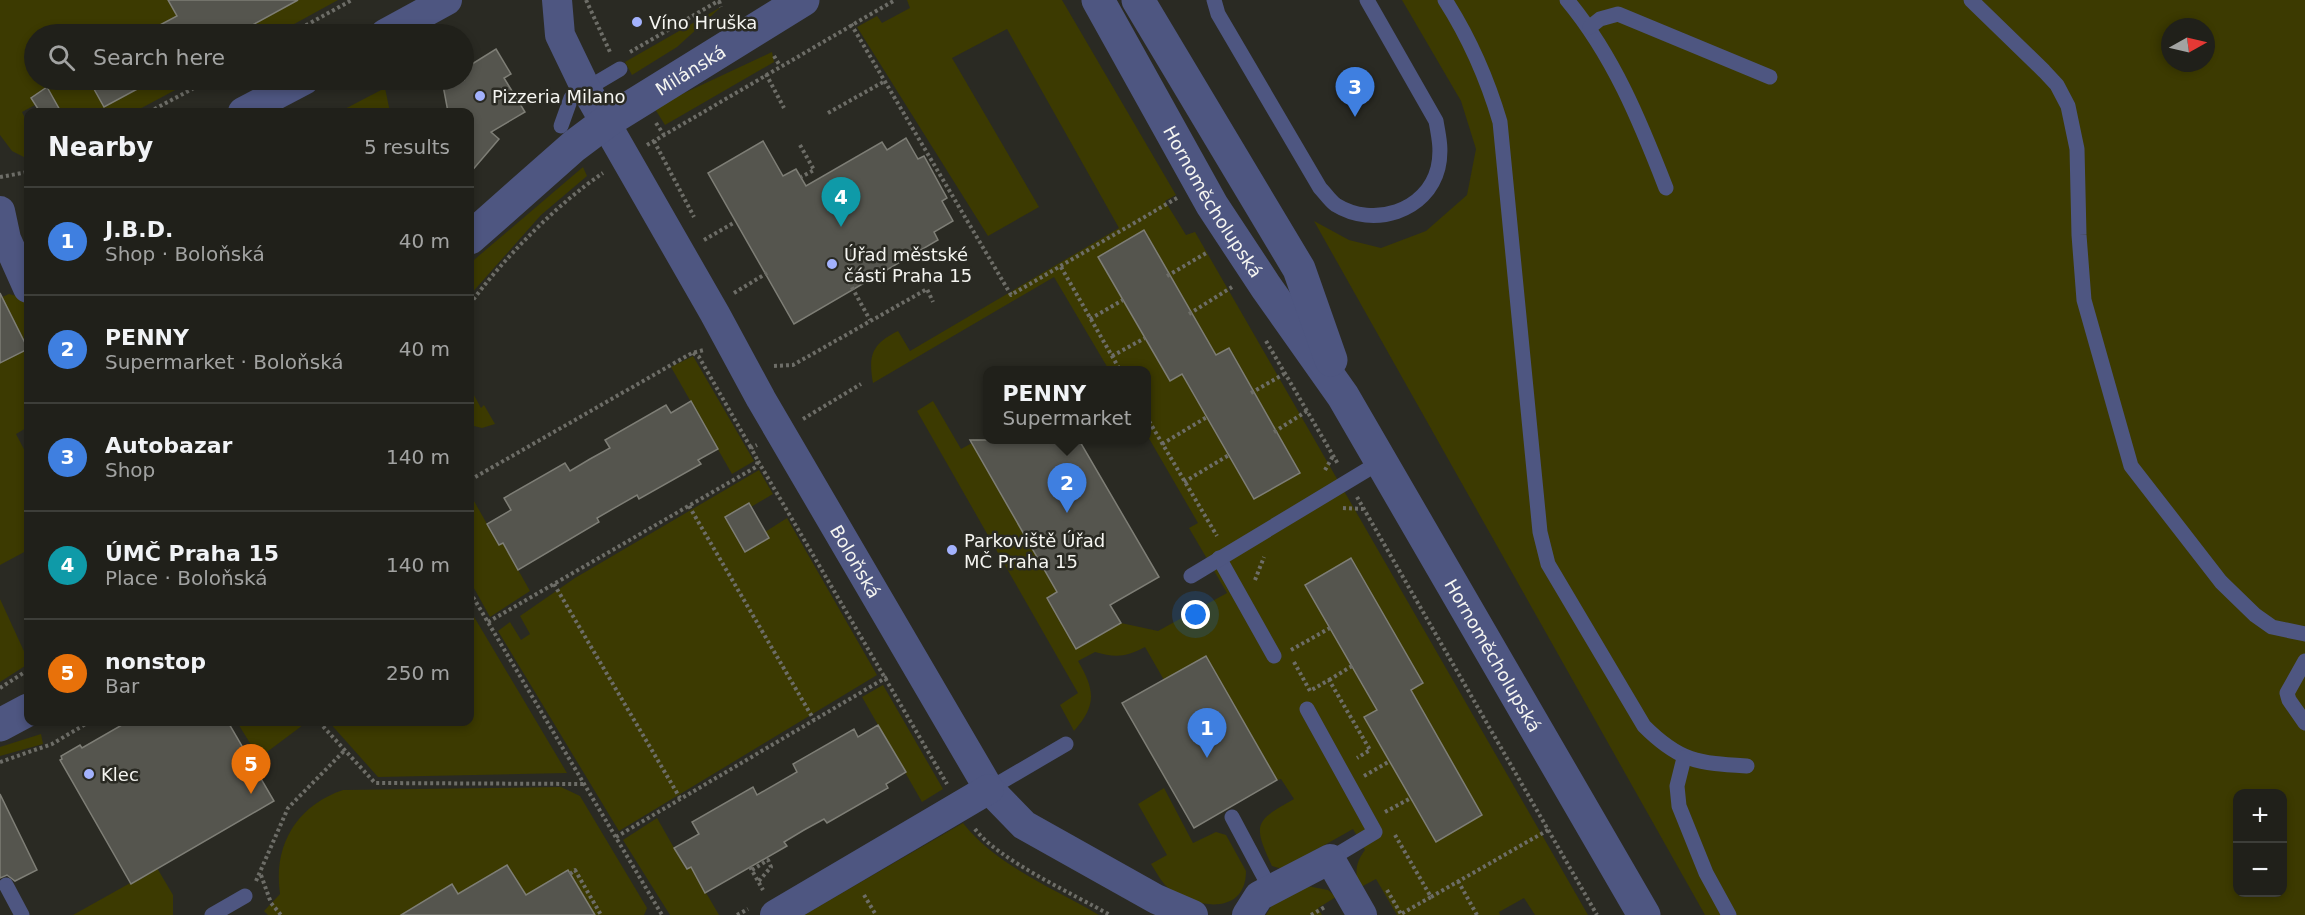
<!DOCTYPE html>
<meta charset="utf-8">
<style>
:root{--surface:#20201a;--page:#2d2d27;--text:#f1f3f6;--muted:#a2a3a2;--line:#3d3e39;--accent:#a3b2fd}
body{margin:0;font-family:"DejaVu Sans",sans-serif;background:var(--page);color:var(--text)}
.controls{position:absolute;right:18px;bottom:18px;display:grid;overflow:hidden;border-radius:12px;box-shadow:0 3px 9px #0003}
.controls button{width:54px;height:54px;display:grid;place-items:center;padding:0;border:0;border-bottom:2px solid var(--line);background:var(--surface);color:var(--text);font:30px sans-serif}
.compass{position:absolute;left:2161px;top:18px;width:54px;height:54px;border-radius:50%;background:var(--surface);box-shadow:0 3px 9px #0003;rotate:82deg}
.you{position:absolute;left:1196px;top:615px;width:21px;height:21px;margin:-15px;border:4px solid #fff;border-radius:50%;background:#1a73e8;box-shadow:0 0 0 9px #1a73e833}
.badge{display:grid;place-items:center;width:39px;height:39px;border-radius:50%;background:var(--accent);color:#fff;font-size:20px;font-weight:700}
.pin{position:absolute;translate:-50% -50px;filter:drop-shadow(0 2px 3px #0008)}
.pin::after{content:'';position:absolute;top:32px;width:21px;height:18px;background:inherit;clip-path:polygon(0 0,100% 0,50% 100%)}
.popup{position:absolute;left:983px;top:366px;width:168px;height:78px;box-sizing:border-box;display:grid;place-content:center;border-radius:12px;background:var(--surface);filter:drop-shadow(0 2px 4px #0005);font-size:20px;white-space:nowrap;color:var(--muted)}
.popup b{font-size:22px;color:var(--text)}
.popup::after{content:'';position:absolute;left:50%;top:100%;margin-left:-12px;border:12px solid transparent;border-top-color:var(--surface)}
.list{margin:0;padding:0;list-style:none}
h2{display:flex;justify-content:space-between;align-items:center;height:78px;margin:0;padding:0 24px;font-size:26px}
h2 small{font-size:20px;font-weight:400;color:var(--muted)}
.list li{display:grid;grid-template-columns:39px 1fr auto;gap:18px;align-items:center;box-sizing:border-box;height:108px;padding:0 24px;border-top:2px solid var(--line)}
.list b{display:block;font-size:22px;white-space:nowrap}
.list p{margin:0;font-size:20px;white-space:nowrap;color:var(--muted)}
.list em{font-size:20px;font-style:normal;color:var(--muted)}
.icon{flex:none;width:33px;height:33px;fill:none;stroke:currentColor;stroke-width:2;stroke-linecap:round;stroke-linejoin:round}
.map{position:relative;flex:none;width:2305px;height:915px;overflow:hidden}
.search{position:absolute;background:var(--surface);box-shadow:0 3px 9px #0003;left:24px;top:24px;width:450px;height:66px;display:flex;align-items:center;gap:15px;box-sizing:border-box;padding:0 21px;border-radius:33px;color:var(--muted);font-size:22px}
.panel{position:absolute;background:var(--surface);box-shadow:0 3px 9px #0003;left:24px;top:108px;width:450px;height:618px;border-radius:12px}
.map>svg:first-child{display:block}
.green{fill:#3c3a01;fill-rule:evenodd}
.building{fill:#55554e;stroke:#7e7e76;stroke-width:1.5}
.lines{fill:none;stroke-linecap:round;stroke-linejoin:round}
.path{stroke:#6d6d67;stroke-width:4;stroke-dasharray:3 3;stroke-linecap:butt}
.service{stroke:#4e5681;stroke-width:15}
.minor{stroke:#4e5681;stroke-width:30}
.tertiary{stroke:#4e5681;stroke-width:33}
.poi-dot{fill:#a3b2fd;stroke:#2a2a23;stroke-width:2}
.labels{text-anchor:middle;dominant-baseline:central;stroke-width:5;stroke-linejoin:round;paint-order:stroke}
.poi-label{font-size:18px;fill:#f5f5f1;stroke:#2a2a23;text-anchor:start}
.street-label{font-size:18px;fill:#f5f5f1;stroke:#2a2a23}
</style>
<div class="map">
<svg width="2305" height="915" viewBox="0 0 2305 915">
<rect width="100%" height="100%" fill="#2a2a23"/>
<g class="green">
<path d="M0,0H168L208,10L222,34H184L174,17L164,23L168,31L161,34H34V80H52L57,87L69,80H89L104,107L135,90L130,80H194L134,112H61L45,89L31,97L35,105L22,112L28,124V159L12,151L0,135Z"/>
<path d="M244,0H338L276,34H236L257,23Z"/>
<path d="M907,0H1062L1176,195L1165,201L1186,235L1195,232L1588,915H1535L1524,898L1499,912L1500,915H1397L1376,879L1359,888C1355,873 1355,863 1365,850L1353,829L1282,869L1272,866C1252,823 1255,821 1294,799L1281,779L1277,780L1206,656L1164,680L1145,647C1127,657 1115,658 1095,652L1078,661C1095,690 1097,705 1074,731L1060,705L1078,693L917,411L933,401L961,449L972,443L1057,592L1047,598L1077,648L1121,623L1158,631L1227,593L1189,528L1198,523L1147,435L1146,370H1109L1054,277L873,383C868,355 872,344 898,331L910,351L1119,228L1007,29L952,58L1039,207L988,236L857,27L877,16L882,23L910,8ZM1144,230L1159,255L1156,256L1171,277L1216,355L1229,348L1300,472L1254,499L1182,374L1170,381L1098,257ZM1351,559L1423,683L1411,690L1482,815L1436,842L1365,718L1377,710L1305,585Z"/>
<path d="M1402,0H2305V915H1705L1314,221L1349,240L1381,248L1426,231L1467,195L1476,149L1461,101ZM2170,27H2206V63H2170ZM2238,794H2282V892H2238Z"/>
<path d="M721,7L677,47L632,75L625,62Z"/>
<path d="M772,52L774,62L665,125L655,109L663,103Z"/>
<path d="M385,88L390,112H339Z"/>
<path d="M583,167L587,176L541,215L470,295V265L475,259Z"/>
<path d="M9,294L24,298L28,306V427L16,434L28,457V550L0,565V363L28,349L11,314L0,320V298Z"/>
<path d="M693,356L754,461L732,474L671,367Z"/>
<path d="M470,388L481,408L484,405L495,424L482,428L470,425Z"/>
<path d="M759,470L773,494L751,507L749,503L725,517L769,538L765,532L787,518L877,675L619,831L498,631L510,622L521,640L530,634L520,616L575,578Z"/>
<path d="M470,494L499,545L503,543L530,591L490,617L470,581Z"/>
<path d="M0,599L28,660V664L0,682Z"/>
<path d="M470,610L567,773L378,777L329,722H470Z"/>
<path d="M883,685L943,789L922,802L862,697Z"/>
<path d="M237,722H307L259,758Z"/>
<path d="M41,734L43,744L0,756V747Z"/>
<path d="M561,787L580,796L647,908L644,915H595L568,870L526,895L507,865L487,877L465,904L452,885L403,915H268L264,911L280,894C273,846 296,806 343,790Z"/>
<path d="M1164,788L1193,843L1216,832L1226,835L1246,871C1246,915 1198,909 1171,890C1162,884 1157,873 1151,864L1167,855L1138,804Z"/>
<path d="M657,818L686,869L691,867L719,915H670L623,840Z"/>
<path d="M963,823C997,866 1053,888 1099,915H804Z"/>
<path d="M157,868L173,895V915H73Z"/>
<path d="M1307,886L1328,890L1336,897L1318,908L1322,915H1266L1272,905Z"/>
</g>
<g class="building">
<path d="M168,0H298L236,34H143L177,16Z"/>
<path d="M496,49L511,74L504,78L525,112L491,132L499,139L470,173V112H448L442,80H464V69Z"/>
<path d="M89,80H154L104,107Z"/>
<path d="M47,87L61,112H40L31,98Z"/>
<path d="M906,138L918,159L924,156L947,198L942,201L953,221L934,232L938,240L794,324L708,173L763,141L783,176L796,169L806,186L882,142L887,150Z"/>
<path d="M1144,230L1216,355L1229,348L1300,473L1254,499L1182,374L1170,381L1098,257Z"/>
<path d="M0,293L28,349L0,363Z"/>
<path d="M691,401L718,449L698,460L701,464L639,499L637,495L597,518L599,522L518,570L503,543L499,545L487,524L511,510L504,498L565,463L570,471L590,459L610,448L605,440L666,405L671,413Z"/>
<path d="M970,440H1079L1159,577L1110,605L1121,623L1076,649L1047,598L1057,592Z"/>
<path d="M749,503L769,538L745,552L725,517Z"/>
<path d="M1351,558L1423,683L1411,690L1482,815L1436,842L1364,717L1377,710L1305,585Z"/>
<path d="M1206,656L1277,780L1194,828L1122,703Z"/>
<path d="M127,722H228L274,801L131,884L60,760L62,759L61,756L80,745L82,748Z"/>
<path d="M878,725L906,772L886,784L888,788L827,823L824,819L804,830L784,842L787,846L705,893L691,867L687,869L674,848L699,834L692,822L753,787L757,795L797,772L793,764L854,729L858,737Z"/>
<path d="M0,794L37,870L15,881L7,875L0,878Z"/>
<path d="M507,865L526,895L568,870L595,915H401L452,884L458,894Z"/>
</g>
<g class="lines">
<g class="path">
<path d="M586,0L610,52"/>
<path d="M719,1L721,7"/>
<path d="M851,24L1011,295L1177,198"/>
<path d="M290,34L352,0"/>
<path d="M630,52L720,0"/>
<path d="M774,56L780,66"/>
<path d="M766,74L784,108"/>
<path d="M149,112L209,80"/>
<path d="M828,113L885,81"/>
<path d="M656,123L664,135"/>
<path d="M654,141L694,217"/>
<path d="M647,145L895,0"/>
<path d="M800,145L814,170L801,177"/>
<path d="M0,177L28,172"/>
<path d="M704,240L735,222"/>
<path d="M1061,267L1120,370"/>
<path d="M1167,276L1208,252"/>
<path d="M849,282L870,320"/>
<path d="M734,293L767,273"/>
<path d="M470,304C502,260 558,203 603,173"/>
<path d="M1189,314L1232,287"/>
<path d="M1090,319L1123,300"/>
<path d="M1266,341L1338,464"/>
<path d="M693,353L699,357L751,448"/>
<path d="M1112,356L1145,338"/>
<path d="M774,366L793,365L927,289L933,302"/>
<path d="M1251,393L1284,374"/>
<path d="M1146,416L1217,536"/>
<path d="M803,419L861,384"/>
<path d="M1274,432L1307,411"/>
<path d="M1162,444L1207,417"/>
<path d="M758,461L947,784"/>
<path d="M1325,470L1333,456"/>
<path d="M470,480L692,353L704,350"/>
<path d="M1184,482L1229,455"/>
<path d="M1357,497L1597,915"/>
<path d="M689,506L814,720"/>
<path d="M1343,508L1363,509"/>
<path d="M1255,580L1264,557"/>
<path d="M554,584L680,798"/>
<path d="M470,592L662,915"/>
<path d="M488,622L756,467L758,461L751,448L757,445"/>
<path d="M1291,650L1330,628"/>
<path d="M1294,662L1310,691L1329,680L1370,750L1357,758"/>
<path d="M1329,680L1352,666"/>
<path d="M0,688L28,670"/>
<path d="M319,722L375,783L583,784"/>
<path d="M0,762L52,744L89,722"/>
<path d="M1364,776L1390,761"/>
<path d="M1385,812L1411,798"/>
<path d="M975,829C997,859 1075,895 1110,915"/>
<path d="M1395,835L1431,897L1401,914"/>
<path d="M616,837L887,677"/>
<path d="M750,867L763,890"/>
<path d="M752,870L768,860L771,867L758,882"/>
<path d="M570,874L575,870L601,915"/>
<path d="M261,875L271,903L281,915"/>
<path d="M256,881L288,808L345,750"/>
<path d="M1458,881L1477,915"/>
<path d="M1387,890L1401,914"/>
<path d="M864,895L876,915"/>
<path d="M1431,897L1548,830"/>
<path d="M737,915L748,909"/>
<path d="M1311,915L1325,907"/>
</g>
<g class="service">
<path d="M1214,0L1218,14L1320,188C1325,193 1330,201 1336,205C1373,228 1427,212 1438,168C1442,151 1439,137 1436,121L1367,0"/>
<path d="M1445,0C1470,39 1487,78 1500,122L1540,532L1548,564L1644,726C1680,762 1698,763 1747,766"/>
<path d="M1567,0C1613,55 1640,121 1666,188"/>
<path d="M1971,0L2044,71L2057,85L2068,106L2077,149L2079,235L2084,300L2131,466L2221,582L2255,615L2272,627L2305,634"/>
<path d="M1590,27L1600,19L1618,14L1770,77"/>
<path d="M561,126L571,98L620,69"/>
<path d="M1219,558L1274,656"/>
<path d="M1191,576L1380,462"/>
<path d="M2305,661L2287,693L2289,700L2305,723"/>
<path d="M1307,709L1375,832L1330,859"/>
<path d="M1684,758L1677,786L1679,806L1706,873L1729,915"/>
<path d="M989,789L1066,744"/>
<path d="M1232,817L1271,890"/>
<path d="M6,885L22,915"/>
<path d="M212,915L245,896"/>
</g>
<g class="minor">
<path id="s1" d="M557,0L560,35L586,89L715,314L761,399L989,789L1024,825L1156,899L1193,915"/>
<path d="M385,34L447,0"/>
<path d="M243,112L304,80"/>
<path d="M0,211L6,239L28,288"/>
<path d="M775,915L989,789"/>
<path d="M1247,915L1259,896L1330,859L1362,915"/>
</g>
<g class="tertiary">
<path id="s2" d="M1098,0L1212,205L1266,287L1343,396L1644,915"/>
<path d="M1138,0L1299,269L1331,360"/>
<path id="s3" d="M470,238L574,146L606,122L803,0"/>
<path d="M0,725L28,710"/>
</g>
</g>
<g class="poi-dot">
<circle cx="637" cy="22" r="6"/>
<circle cx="480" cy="96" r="6"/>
<circle cx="832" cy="264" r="6"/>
<circle cx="952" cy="550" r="6"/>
<circle cx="89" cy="774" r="6"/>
</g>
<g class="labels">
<g class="poi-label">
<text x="649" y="22">Víno Hruška</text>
<text x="492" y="96">Pizzeria Milano</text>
<text x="844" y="254">Úřad městské<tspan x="844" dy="21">části Praha 15</tspan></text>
<text x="964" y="540">Parkoviště Úřad<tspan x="964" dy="21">MČ Praha 15</tspan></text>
<text x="101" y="774">Klec</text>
</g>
<g class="street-label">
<text stroke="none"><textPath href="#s3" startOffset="278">Milánská</textPath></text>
<text stroke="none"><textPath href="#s2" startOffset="232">Hornoměcholupská</textPath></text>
<text stroke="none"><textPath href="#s1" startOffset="639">Boloňská</textPath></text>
<text stroke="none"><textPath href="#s2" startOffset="766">Hornoměcholupská</textPath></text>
</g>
</g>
</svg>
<div class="controls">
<button>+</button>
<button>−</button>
</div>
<svg class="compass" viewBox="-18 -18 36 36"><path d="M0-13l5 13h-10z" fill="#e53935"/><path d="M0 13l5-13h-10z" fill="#a2a3a2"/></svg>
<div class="you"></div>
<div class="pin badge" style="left:1207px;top:758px;background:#3f7fe0">1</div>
<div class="pin badge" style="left:1067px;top:513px;background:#3f7fe0">2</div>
<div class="popup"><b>PENNY</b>Supermarket</div>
<div class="pin badge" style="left:1355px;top:117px;background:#3f7fe0">3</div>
<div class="pin badge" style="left:841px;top:227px;background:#0f9aa8">4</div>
<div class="pin badge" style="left:251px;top:794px;background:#e8710a">5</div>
<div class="search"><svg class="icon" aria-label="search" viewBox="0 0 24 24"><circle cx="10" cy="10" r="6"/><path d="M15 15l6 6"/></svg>Search here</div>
<section class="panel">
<h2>Nearby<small>5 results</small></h2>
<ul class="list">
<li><span class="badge" style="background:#3f7fe0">1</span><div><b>J.B.D.</b><p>Shop · Boloňská</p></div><em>40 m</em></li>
<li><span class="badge" style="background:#3f7fe0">2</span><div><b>PENNY</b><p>Supermarket · Boloňská</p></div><em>40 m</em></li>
<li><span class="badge" style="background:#3f7fe0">3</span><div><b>Autobazar</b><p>Shop</p></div><em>140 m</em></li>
<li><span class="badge" style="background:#0f9aa8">4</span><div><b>ÚMČ Praha 15</b><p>Place · Boloňská</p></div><em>140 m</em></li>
<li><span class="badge" style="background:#e8710a">5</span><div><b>nonstop</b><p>Bar</p></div><em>250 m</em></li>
</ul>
</section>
</div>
